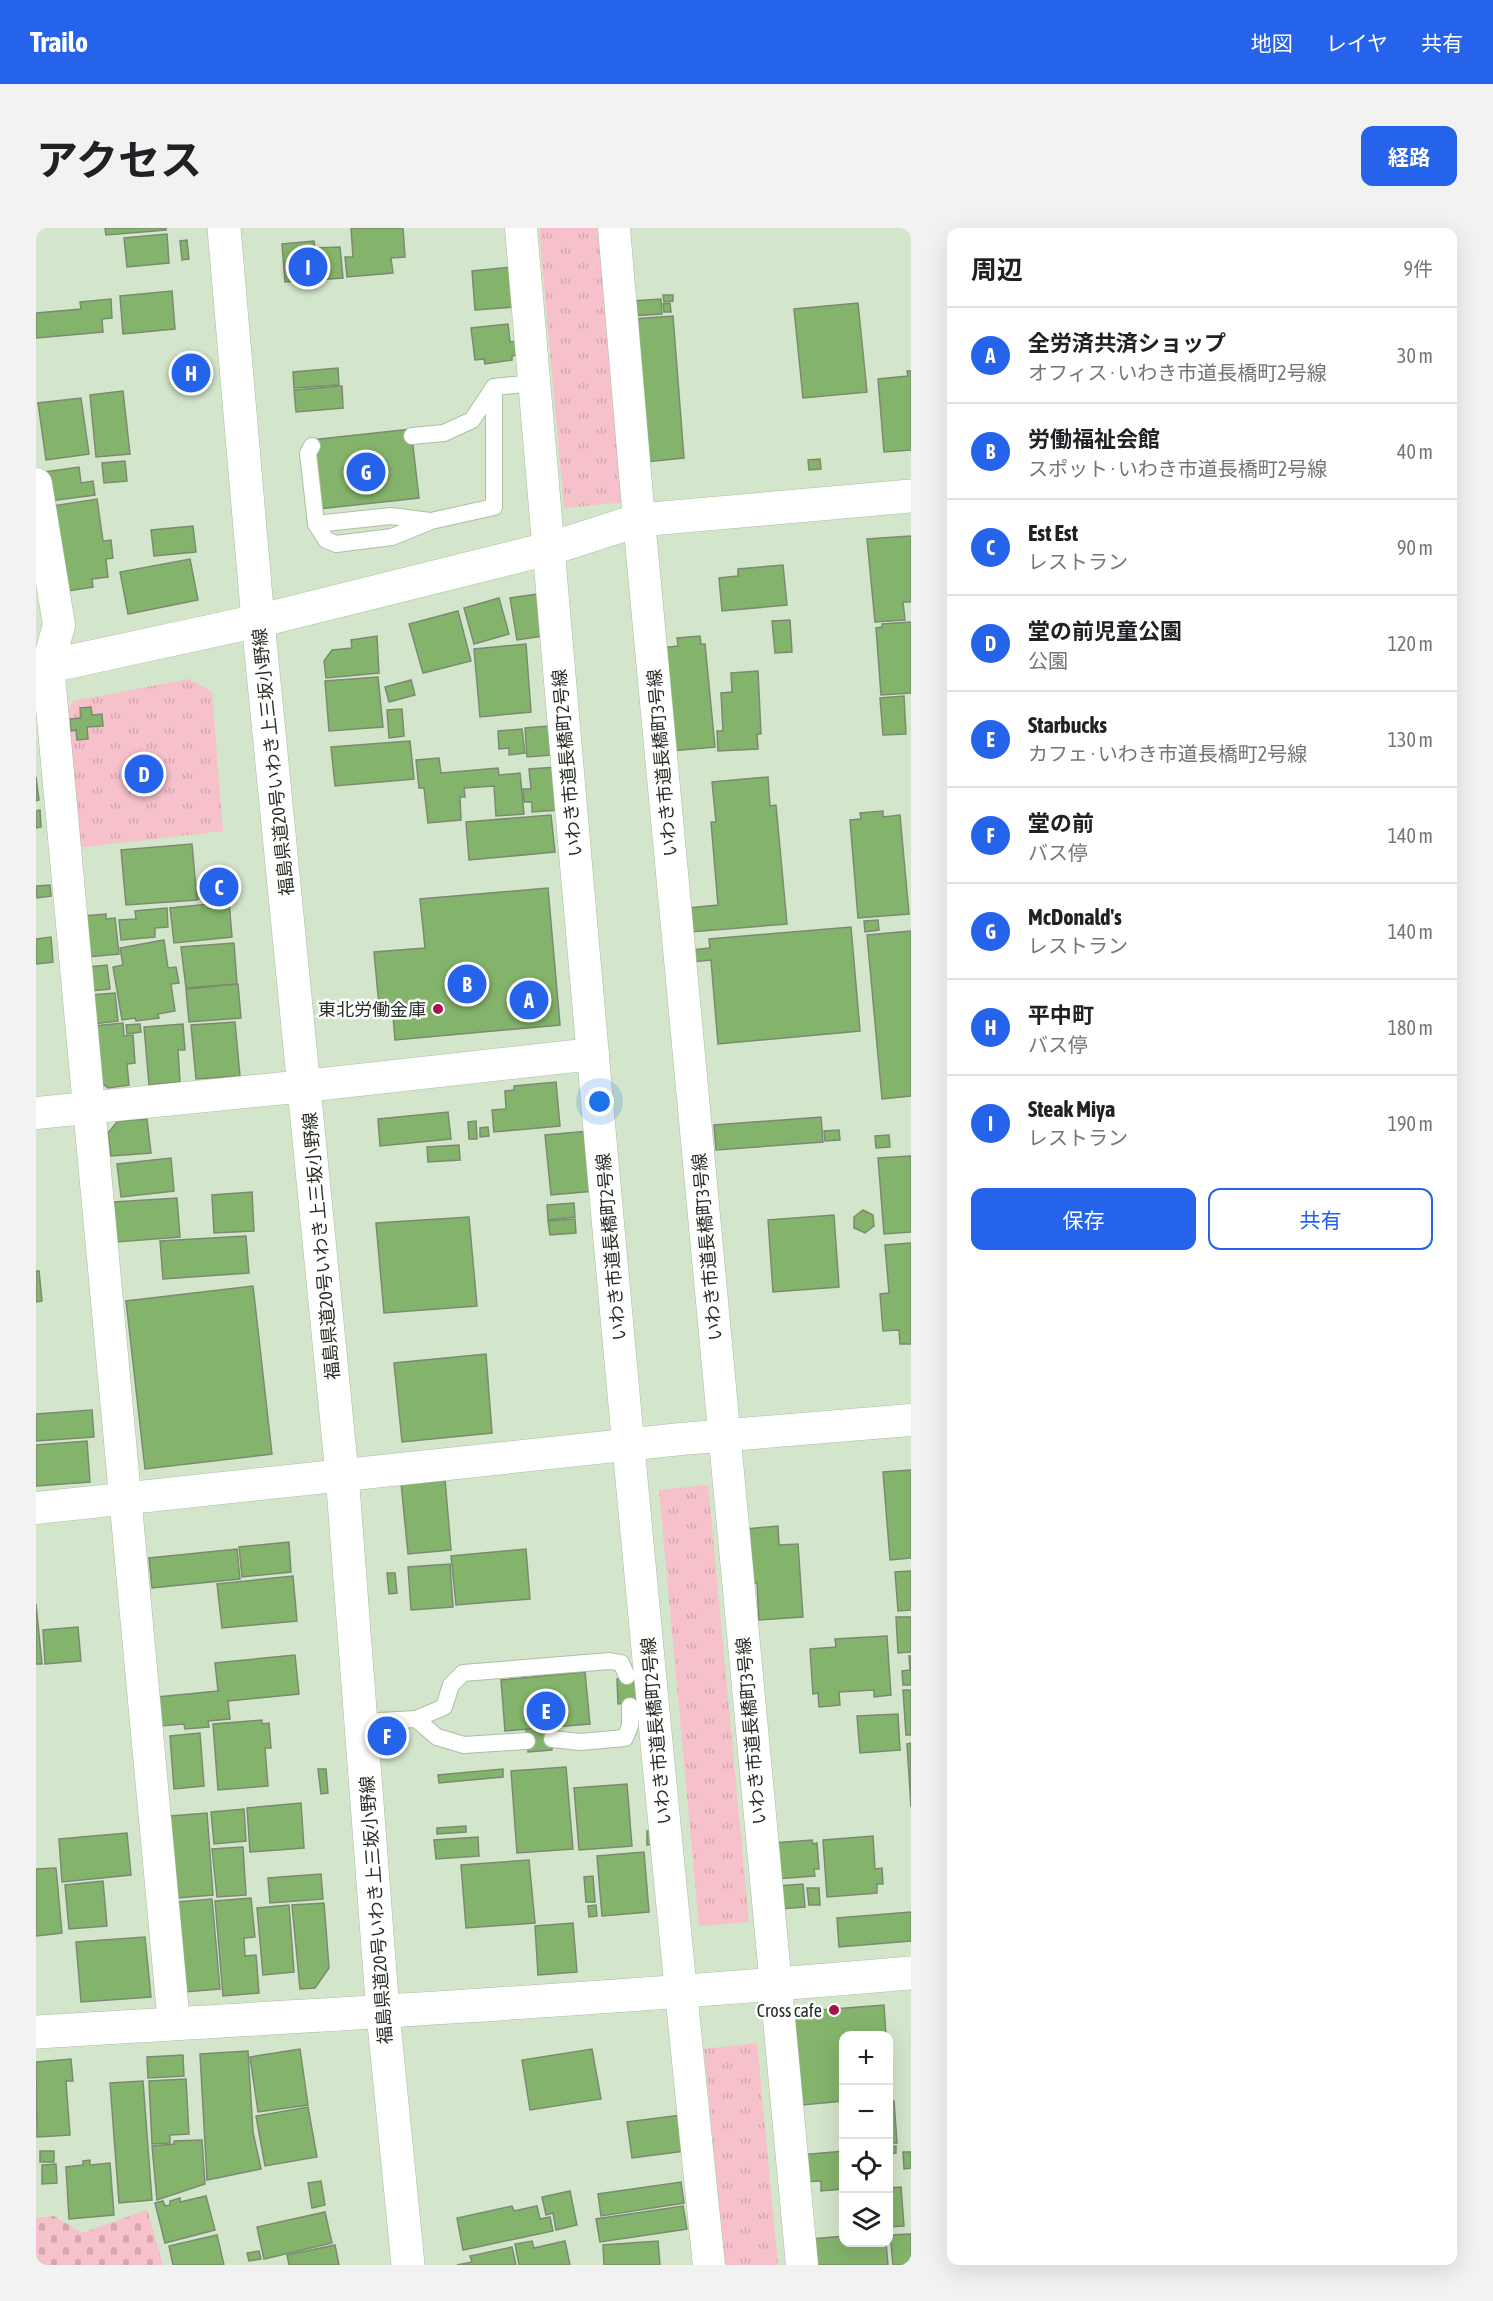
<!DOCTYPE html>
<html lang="ja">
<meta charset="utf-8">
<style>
:root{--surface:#fff;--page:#f2f2f2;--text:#202124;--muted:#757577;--line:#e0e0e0;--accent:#2563eb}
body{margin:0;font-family:"Asap Condensed","Noto Sans JP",sans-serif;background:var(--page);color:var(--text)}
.controls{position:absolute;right:18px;bottom:18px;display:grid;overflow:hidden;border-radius:12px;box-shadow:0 6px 24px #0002}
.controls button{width:54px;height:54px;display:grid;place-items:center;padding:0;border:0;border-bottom:2px solid var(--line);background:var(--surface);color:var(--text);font:30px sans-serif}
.you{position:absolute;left:564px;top:874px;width:21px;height:21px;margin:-15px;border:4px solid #fff;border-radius:50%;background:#1a73e8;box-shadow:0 0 0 9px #1a73e833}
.badge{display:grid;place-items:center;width:39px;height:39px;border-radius:50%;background:var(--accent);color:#fff;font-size:20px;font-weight:700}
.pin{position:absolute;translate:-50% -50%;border:3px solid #fff;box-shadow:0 2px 6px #0006}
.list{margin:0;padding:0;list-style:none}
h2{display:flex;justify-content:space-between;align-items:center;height:78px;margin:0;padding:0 24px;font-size:26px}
h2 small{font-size:20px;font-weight:400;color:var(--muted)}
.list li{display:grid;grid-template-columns:39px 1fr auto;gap:18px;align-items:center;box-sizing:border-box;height:96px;padding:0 24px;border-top:2px solid var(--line)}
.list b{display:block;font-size:22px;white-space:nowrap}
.list p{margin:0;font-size:20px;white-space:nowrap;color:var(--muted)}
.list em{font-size:20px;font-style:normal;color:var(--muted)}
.actions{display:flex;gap:12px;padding:18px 24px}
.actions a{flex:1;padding:14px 0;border:2px solid var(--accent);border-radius:12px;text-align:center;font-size:21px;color:var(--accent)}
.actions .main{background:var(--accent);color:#fff}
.icon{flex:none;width:33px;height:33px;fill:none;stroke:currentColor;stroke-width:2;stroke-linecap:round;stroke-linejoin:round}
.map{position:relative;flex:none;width:875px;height:2037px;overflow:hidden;border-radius:12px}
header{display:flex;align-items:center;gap:36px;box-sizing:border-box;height:84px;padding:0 30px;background:var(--accent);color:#fff}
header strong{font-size:28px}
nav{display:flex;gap:33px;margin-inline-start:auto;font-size:21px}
.intro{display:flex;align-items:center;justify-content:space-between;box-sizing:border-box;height:144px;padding:0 36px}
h1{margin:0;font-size:42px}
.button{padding:15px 27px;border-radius:12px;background:var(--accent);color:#fff;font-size:21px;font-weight:700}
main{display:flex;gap:36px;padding:0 36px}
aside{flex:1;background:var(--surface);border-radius:12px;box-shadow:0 6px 24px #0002}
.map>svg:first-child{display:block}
.cemetery{fill:url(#cemetery-stones)}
.park{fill:url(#park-tufts)}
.building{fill:#84b46b;stroke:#7a8b72;stroke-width:1.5}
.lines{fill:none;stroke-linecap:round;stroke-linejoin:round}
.service-casing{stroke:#acbea3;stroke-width:18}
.minor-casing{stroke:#acbea3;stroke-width:33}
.tertiary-casing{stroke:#acbea3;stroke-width:34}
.primary-casing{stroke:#acbea3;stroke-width:34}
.service{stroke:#fff;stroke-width:16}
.minor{stroke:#fff;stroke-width:32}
.tertiary{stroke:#fff;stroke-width:33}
.primary{stroke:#fff;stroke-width:33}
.poi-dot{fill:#a6124c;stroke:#fff;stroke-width:2}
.labels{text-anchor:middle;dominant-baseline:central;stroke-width:5;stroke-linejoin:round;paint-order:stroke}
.street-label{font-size:18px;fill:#272e24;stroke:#fff}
.poi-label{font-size:18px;fill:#272e24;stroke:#fff;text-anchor:end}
</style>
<header>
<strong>Trailo</strong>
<nav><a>地図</a><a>レイヤ</a><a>共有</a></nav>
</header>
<div class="intro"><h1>アクセス</h1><a class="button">経路</a></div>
<main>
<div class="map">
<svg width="875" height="2037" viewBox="0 0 875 2037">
<defs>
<pattern id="cemetery-stones" width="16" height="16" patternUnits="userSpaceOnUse" patternTransform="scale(1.5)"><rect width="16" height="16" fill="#f6c1ca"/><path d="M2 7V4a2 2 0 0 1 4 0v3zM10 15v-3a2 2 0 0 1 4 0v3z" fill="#d3a6ad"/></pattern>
<pattern id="park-tufts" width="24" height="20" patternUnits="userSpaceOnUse" patternTransform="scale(1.5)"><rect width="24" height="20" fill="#f6c1ca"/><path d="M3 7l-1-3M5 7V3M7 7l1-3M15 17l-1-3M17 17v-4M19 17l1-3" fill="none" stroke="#d3a6ad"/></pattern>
</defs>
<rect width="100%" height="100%" fill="#d3e5ca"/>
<path class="cemetery" d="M111,1982L127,2037H0V1990L18,1988L46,2005Z"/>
<g class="park">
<path d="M503,0H566L591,274L528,280Z"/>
<path d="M153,451L176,464L187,603L40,620L30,489L37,473Z"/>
<path d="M672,1257L713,1694L663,1698L623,1262Z"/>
<path d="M721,1815L742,2037H689L668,1821Z"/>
</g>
<g class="building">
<path d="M69,0H130V2L70,7Z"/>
<path d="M315,0H367L369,29L355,30L357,45L311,49L309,29H317Z"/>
<path d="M131,6L133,35L91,39L88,10Z"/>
<path d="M151,12L153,31L146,32L144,13Z"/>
<path d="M278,13L279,20L304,19L307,50L249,54L246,16Z"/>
<path d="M476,39L479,79L439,82L436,43Z"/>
<path d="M136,63L139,101L87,106L84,68Z"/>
<path d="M627,67H637V73L628,74Z"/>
<path d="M75,71L76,90L66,91L67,104L0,110V85L45,81L44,74Z"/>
<path d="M625,71L626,86L596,88L595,73Z"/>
<path d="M634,75L635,84H628L627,76Z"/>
<path d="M822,75L831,164L767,170L758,81Z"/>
<path d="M637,88L648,230L609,234L597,91Z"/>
<path d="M472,96L474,114L480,113L482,127L476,128V132L449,136L448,131L439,132L435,100Z"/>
<path d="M302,140L303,157L258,160L257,144Z"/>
<path d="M871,143H875V222L848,224L842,151L872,148Z"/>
<path d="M306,158L307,180L260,184L258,162Z"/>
<path d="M87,163L94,226L60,229L54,167Z"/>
<path d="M45,170L53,226L10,232L2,175Z"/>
<path d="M375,201L383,270L283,281L275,212Z"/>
<path d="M784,231L785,241L773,242L772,232Z"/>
<path d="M89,233L91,253L68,255L66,235Z"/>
<path d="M43,239L45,255L57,253L59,267L14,273L9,244Z"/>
<path d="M61,271L67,313L75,312L77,330L70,331L72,349L56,351L57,359L32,363L16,278Z"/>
<path d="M157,298L160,324L118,328L115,302Z"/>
<path d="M875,308V374H867L869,392L839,394L831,311Z"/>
<path d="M154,331L162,372L92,386L84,344Z"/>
<path d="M747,337L751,377L686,383L683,350L702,348V341Z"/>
<path d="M501,366L507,408L481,412L474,370Z"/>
<path d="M463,370L473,406L438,416L428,380Z"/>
<path d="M422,383L435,433L387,445L373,396Z"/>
<path d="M754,392L756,424L739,425L736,393Z"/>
<path d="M875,394V465L845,467L840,400L846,399V396Z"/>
<path d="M341,408L343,445L290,450L288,433L296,422L316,420L315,412Z"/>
<path d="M664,408L665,416H669L679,519L635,523L625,420L642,418L641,410Z"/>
<path d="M490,416L495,484L444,489L438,421Z"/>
<path d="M722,443L725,506H721L722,521L682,523L681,503H687L685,465L696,464L695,445Z"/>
<path d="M342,449L347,499L293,503L289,453Z"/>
<path d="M375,452L379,467L353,474L349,459Z"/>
<path d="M868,468L870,506L847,507L844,470Z"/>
<path d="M55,479L56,487L66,486L67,498L51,499L52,511L41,512L40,502L35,503L34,491L45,490L44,480Z"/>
<path d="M366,481L368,508L353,510L351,482Z"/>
<path d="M513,498L515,527L491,529L489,500Z"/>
<path d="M486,501L489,525L473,527V520L463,521L462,503Z"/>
<path d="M374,513L378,551L299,558L295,519Z"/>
<path d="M403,530L405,545L462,540L463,547L484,545L488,586L460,588L458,558L428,560L429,569H424L425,592L392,595L388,560H383L380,532Z"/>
<path d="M521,539L524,582L496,584V574H488L487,561H495L493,541Z"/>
<path d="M0,549L3,572L0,573Z"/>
<path d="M732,549L734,578L740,577L751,696L654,704L652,680L682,677L675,594H680L676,554Z"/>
<path d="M4,582L5,599L0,600V583Z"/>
<path d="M847,583V589L864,587L873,686L822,690L814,592L825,591L824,585Z"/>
<path d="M515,587L519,624L433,632L430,594Z"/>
<path d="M156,616L161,672L90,677L85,622Z"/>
<path d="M191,654L192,668L162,671L161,657Z"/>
<path d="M14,657L15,668L1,670L0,658Z"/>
<path d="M512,660L524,797L359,812L357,788L344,789L338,724L389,720L384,671Z"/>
<path d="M193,674L196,709L138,715L134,680Z"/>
<path d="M131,680L132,699L119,700V709L85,712L83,692L100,691L99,683Z"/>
<path d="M70,686V691L79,690L83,726L51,729L47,688Z"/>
<path d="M842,692L843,702L829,704L828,693Z"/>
<path d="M815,699L824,803L682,816L675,732L656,734V722L674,720L673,711Z"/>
<path d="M875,703V868L846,871L831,707Z"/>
<path d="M15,709L17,734L0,736V711Z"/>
<path d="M128,712L132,740L140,739L143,755L135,756L139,783L122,786L123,790L100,793L99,790L86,792L77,739L87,737L84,720Z"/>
<path d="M198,715L201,756L150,760L145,719Z"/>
<path d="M71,737L74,761L55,763L52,739Z"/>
<path d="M202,756L205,790L153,794L150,761Z"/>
<path d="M79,765L82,793L57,796L54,767Z"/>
<path d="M199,794L204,848L160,851L155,797Z"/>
<path d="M87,795L88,808L97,807L99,835L91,836L93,857L72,860L61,851L57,798Z"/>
<path d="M104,796L105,804L91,806L90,797Z"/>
<path d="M147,796L149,822H142L144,854L113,857L108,799Z"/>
<path d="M520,854L524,898L458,904L456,882L470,881L469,863L478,862V858Z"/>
<path d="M412,884L415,911L344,918L342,891Z"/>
<path d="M785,889L787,914L680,922L678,897Z"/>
<path d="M111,891L115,925L75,928L72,905L82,893Z"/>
<path d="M440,893L441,911H433L432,894Z"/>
<path d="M452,899L453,908L444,909V900Z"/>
<path d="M803,902L804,912L789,913L788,903Z"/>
<path d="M553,903L559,963L515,967L509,907Z"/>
<path d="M853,907L854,919L840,920L839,908Z"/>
<path d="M423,917L424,932L392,934L391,919Z"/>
<path d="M875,928V1004L848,1006L842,930Z"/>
<path d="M135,930L138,963L85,969L81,936Z"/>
<path d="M216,964L218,1003L178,1005L176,967Z"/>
<path d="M141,970L144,1009L80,1014L78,974Z"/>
<path d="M538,975L539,989L512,992L511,977Z"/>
<path d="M827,982L837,987L838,998L829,1005L818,1000V989Z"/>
<path d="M798,987L803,1059L737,1064L732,992Z"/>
<path d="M433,989L441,1078L348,1085L340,995Z"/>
<path d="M539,991L540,1005L514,1007L512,993Z"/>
<path d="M210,1008L213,1045L127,1051L124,1013Z"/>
<path d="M875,1015V1116H864L863,1102L847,1103L844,1066L853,1065L849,1017Z"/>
<path d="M0,1043H3L6,1073L0,1074Z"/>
<path d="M217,1058L236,1226L109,1241L90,1073Z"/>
<path d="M450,1126L456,1205L366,1214L358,1135Z"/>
<path d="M56,1182L58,1209L0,1213V1186Z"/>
<path d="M51,1213L54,1254L0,1258V1217Z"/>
<path d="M875,1242V1330L854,1332L847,1244Z"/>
<path d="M409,1251L415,1322L372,1326L365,1255Z"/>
<path d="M742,1298L743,1317L762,1316L767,1389L723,1392L721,1355H714L710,1301Z"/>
<path d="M253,1314L255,1344L206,1349L203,1319Z"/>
<path d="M201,1321L204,1351L116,1360L113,1330Z"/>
<path d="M490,1321L494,1371L420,1377L415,1328Z"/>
<path d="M414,1336L417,1379L375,1382L372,1339Z"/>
<path d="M875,1343V1382L862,1383L859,1344Z"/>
<path d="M351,1345H359L361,1365L353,1366Z"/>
<path d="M257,1348L261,1393L186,1400L181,1356Z"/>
<path d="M0,1376L6,1436H0Z"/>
<path d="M860,1389H875V1424L862,1425Z"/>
<path d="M42,1399L45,1433L9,1436L7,1402Z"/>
<path d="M851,1408L855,1467L838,1469V1462L803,1464L804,1477L783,1479L782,1465L777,1466L774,1421L800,1419L799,1411Z"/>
<path d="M259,1427L263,1466L192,1473L194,1491L172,1493L173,1499L149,1501L148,1496L124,1498L121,1469L182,1463L179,1435Z"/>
<path d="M873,1428H875V1457H867L866,1443L874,1442Z"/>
<path d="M549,1444L554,1496L469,1503L465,1452Z"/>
<path d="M602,1450L604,1474L582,1476L581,1451Z"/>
<path d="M867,1462H875V1507H870Z"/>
<path d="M862,1486L864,1522L824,1525L821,1488Z"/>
<path d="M226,1492V1496L233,1495L235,1520H229L232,1558L182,1562L177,1496Z"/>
<path d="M515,1499L516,1522L492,1524L490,1501Z"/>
<path d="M164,1505L168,1558L138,1561L134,1508Z"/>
<path d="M875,1515V1579L871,1516Z"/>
<path d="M530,1539L537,1621L481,1625L475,1543Z"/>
<path d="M282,1541H290L292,1565L285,1566Z"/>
<path d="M467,1541V1549L403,1555L402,1547Z"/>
<path d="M591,1556L596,1618L543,1622L538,1560Z"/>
<path d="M265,1575L268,1620L214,1624L211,1580Z"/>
<path d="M208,1581L210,1613L178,1616L175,1584Z"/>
<path d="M171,1585L177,1667L141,1670L134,1588Z"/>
<path d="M430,1598V1604L401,1606V1600Z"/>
<path d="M611,1603H620L621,1616L611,1617Z"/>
<path d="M91,1605L95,1647L26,1654L23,1611Z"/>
<path d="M837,1608L839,1641L846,1640L847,1656H841V1665L791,1669L787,1612Z"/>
<path d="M442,1609L443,1628L400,1631L398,1612Z"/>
<path d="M776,1612L777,1616L781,1615L783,1641H778L779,1648L739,1651L737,1615Z"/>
<path d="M207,1619L210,1667L181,1669L176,1621Z"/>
<path d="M608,1624L613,1684L566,1688L561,1628Z"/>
<path d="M493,1632L499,1695L430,1700L425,1637Z"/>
<path d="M20,1640L26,1705L0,1708V1641Z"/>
<path d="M285,1646L287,1671L234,1675L232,1650Z"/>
<path d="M557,1648L559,1674H550L548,1649Z"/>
<path d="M67,1653L71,1698L33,1701L29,1657Z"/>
<path d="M767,1656L769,1679L743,1681L742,1658Z"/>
<path d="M771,1660H783L784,1677H773Z"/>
<path d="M215,1670L219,1709L208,1710L209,1728L220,1727L223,1765L187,1768L179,1673Z"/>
<path d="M176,1671L184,1761L148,1764L141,1674Z"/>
<path d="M288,1675L293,1740L279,1760L264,1761L256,1677Z"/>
<path d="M253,1677L258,1744L227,1747L221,1680Z"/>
<path d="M560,1677L561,1688L553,1689L552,1678Z"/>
<path d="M875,1684V1713L803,1719L801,1690Z"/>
<path d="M537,1695L541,1744L502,1747L499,1698Z"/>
<path d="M109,1709L115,1769L45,1774L40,1714Z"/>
<path d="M848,1777L850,1808H808V1873L766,1877L758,1784Z"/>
<path d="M264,1821L272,1877L222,1884L214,1829Z"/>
<path d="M556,1821L565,1871L494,1882L486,1832Z"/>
<path d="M212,1823L217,1904L225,1941L171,1952L164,1826Z"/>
<path d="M147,1827L148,1848L112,1850L111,1829Z"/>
<path d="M35,1831L37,1853H30L34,1907L1,1909L0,1834Z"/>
<path d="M852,1833L855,1869H852Z"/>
<path d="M150,1851L153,1906L134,1907V1915L116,1916L113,1853Z"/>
<path d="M107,1853L116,1972L83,1975L74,1855Z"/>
<path d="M852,1873H858L861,1915H852Z"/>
<path d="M272,1879L281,1929L229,1938L220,1888Z"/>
<path d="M645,1887L649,1923L596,1930L591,1894Z"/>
<path d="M166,1912L169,1956L121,1972L116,1918L138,1916V1913Z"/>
<path d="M860,1918V1925L852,1926V1919Z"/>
<rect x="4" y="1923" width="14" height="11"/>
<path d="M808,1923V1961L785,1963V1953L767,1954L764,1927Z"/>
<path d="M867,1924H875V1940L868,1941Z"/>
<path d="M54,1932V1937L74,1935L78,1987L33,1991L30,1939L47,1937V1933Z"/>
<path d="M20,1936L21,1955L6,1956V1937Z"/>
<path d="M285,1953L289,1977L276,1980L272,1955Z"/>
<path d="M645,1954L648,1975L565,1988L562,1966Z"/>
<path d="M865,1959L868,1998L852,1999V1960Z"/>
<path d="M534,1963L541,1997L520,2002L517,1985L510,1987L506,1969Z"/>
<path d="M170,1968L179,2002L129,2015L119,1975L127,1973L129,1978L134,1977V1973L144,1970V1974Z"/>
<path d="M476,1978L478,1983L501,1978L504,1991L514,1989L517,2003L427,2022L421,1990Z"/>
<path d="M647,1978L651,2001L564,2014L560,1991Z"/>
<path d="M289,1984L296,2015L228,2031L221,1999Z"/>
<path d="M875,2006V2037H857L854,2007Z"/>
<path d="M181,2007L188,2037H137L133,2018Z"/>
<path d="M808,2008V2014H850L852,2037H777L775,2011Z"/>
<path d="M496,2013L498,2020L529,2013L534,2037H483L479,2016Z"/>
<path d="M622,2013L624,2037H568L567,2017Z"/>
<path d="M299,2017L303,2037H253L251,2027Z"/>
<path d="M476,2019L480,2037H421L436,2034L434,2028Z"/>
<path d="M223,2023L225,2031L213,2033L211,2025Z"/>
</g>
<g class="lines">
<defs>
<g id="service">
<path d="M376,208L408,205L436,192L458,159L498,155"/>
<path d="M276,218L272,225L280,296L290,312L300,316L356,309L395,293L458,279V159"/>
<path d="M280,296L355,288L394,293"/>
<path d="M380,1491L401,1509L428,1517L491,1513"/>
<path d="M325,1494L380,1491L408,1479L415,1457L427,1445L574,1433L585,1435L591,1448"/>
<path d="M516,1511L544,1514L589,1510L594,1498V1478"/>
</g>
<g id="minor">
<path d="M485,0C543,679 602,1359 673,2037"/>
<path d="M578,0L603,292L766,2037"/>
<path d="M0,256L23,397L12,437L138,1796"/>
<path d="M0,885L269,858L557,826"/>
<path d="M0,1280L645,1211L875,1192"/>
</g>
<g id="tertiary">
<path d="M0,441L222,393L519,319L603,292L875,268"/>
<path d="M0,1804C292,1787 584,1770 875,1745"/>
</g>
<path id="primary" d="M188,0L222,393L306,1246L347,1785L372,2037"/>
</defs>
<use href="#service" class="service-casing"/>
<use href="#minor" class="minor-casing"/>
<use href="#tertiary" class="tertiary-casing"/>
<use href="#primary" class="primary-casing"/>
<use href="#service" class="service"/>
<use href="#minor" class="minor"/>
<use href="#tertiary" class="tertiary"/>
<use href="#primary" class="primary"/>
</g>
<g class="poi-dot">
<circle cx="402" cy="781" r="6"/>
<circle cx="798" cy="1782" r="6"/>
</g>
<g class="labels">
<g class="street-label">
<text transform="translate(237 534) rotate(-96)">福島県道20号いわき上三坂小野線</text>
<text transform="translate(531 535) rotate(-95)">いわき市道長橋町2号線</text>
<text transform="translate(626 535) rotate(-95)">いわき市道長橋町3号線</text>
<text transform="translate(285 1018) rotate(-95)">福島県道20号いわき上三坂小野線</text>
<text transform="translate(575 1019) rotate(-95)">いわき市道長橋町2号線</text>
<text transform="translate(671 1019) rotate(-95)">いわき市道長橋町3号線</text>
<text transform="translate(620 1503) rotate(-95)">いわき市道長橋町2号線</text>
<text transform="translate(715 1503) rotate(-95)">いわき市道長橋町3号線</text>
<text transform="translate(340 1682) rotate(-94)">福島県道20号いわき上三坂小野線</text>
</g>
<g class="poi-label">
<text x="390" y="781">東北労働金庫</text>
<text x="786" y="1782">Cross cafe</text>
</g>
</g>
</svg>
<div class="controls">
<button>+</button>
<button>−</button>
<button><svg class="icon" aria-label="locate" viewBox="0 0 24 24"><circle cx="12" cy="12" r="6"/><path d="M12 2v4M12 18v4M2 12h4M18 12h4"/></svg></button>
<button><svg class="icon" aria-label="layers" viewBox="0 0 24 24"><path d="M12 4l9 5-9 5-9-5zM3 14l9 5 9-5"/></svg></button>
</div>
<div class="you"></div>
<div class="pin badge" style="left:493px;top:772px">A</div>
<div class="pin badge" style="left:431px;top:756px">B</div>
<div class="pin badge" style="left:183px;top:659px">C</div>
<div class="pin badge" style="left:108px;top:546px">D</div>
<div class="pin badge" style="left:510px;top:1483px">E</div>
<div class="pin badge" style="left:351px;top:1508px">F</div>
<div class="pin badge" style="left:330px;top:244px">G</div>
<div class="pin badge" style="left:155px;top:145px">H</div>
<div class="pin badge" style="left:272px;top:39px">I</div>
</div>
<aside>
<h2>周辺<small>9件</small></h2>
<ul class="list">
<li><span class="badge">A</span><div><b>全労済共済ショップ</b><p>オフィス · いわき市道長橋町2号線</p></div><em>30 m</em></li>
<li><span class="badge">B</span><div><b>労働福祉会館</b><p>スポット · いわき市道長橋町2号線</p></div><em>40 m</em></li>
<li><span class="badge">C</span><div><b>Est Est</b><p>レストラン</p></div><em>90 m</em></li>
<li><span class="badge">D</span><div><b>堂の前児童公園</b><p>公園</p></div><em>120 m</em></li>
<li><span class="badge">E</span><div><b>Starbucks</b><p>カフェ · いわき市道長橋町2号線</p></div><em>130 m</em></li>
<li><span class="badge">F</span><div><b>堂の前</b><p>バス停</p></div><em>140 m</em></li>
<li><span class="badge">G</span><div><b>McDonald's</b><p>レストラン</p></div><em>140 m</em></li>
<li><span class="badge">H</span><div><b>平中町</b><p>バス停</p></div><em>180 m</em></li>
<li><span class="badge">I</span><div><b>Steak Miya</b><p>レストラン</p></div><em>190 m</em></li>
</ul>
<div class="actions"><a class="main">保存</a><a>共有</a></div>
</aside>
</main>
